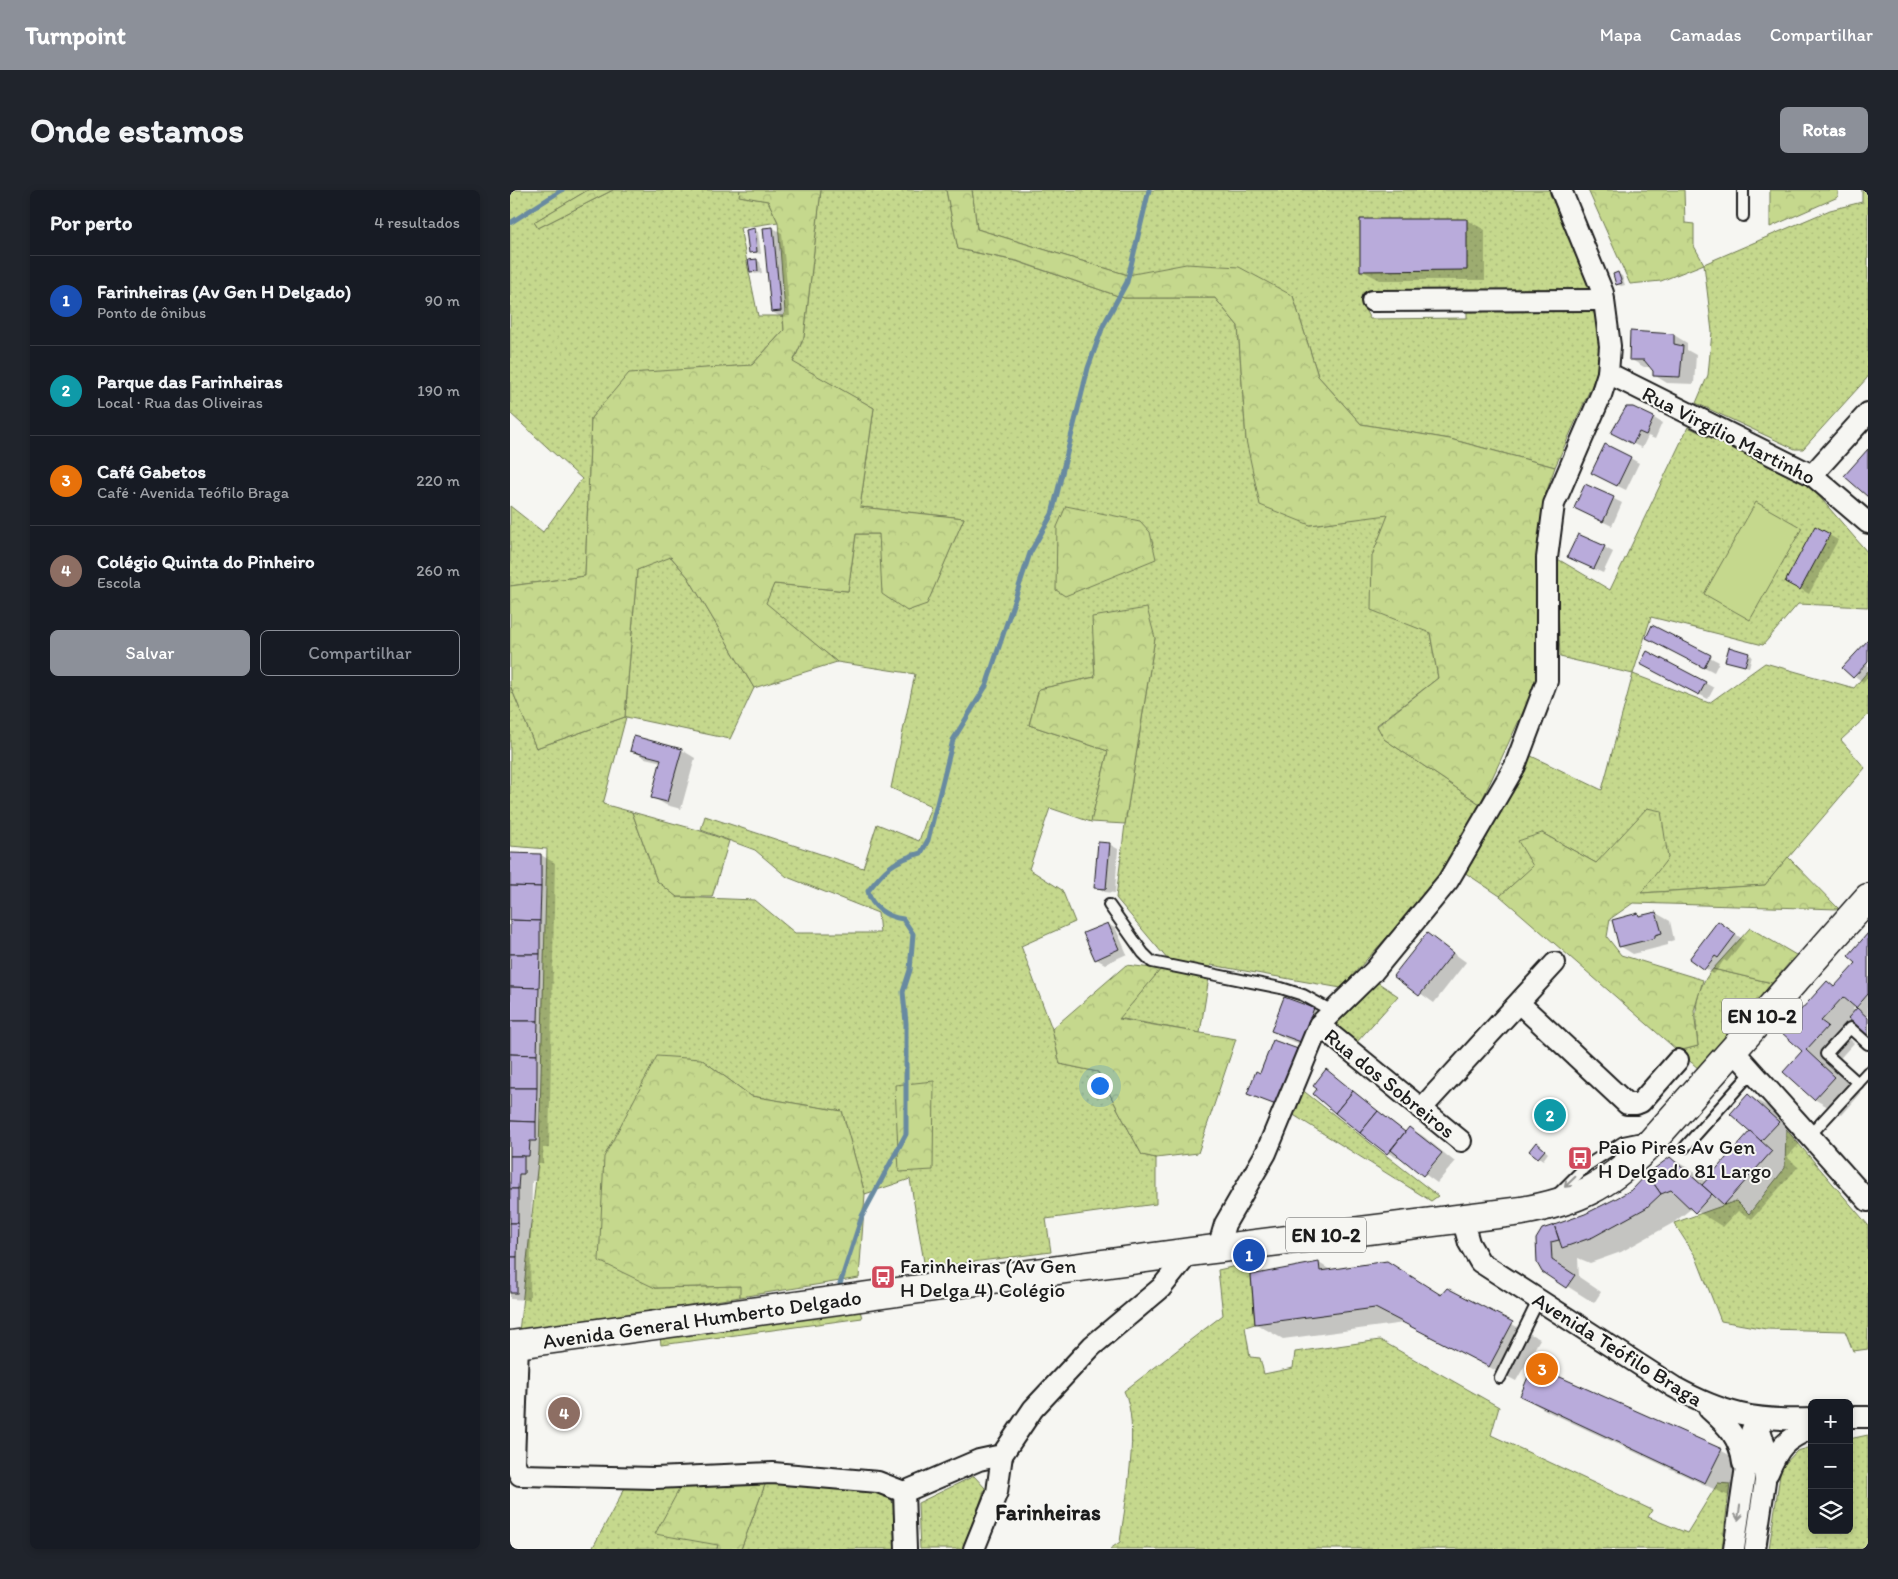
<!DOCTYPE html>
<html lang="pt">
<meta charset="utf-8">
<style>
:root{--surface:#171b24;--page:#20242c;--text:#f1f3f6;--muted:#9ea1a6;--line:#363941;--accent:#8c9099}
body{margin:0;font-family:Itim,sans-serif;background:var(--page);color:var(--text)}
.controls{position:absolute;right:15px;bottom:15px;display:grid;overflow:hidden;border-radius:8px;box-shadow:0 2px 8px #0003}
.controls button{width:45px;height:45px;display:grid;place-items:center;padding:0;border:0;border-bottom:1px solid var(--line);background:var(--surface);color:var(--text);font:25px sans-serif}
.you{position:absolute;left:589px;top:895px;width:18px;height:18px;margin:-12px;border:4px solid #fff;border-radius:50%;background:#1a73e8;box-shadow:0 0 0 8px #1a73e833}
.badge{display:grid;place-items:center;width:32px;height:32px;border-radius:50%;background:var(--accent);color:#fff;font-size:16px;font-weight:700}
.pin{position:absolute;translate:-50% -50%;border:2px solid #fff;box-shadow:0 1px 5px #0006}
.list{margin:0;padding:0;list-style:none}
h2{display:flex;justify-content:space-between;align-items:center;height:65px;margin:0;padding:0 20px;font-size:21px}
h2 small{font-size:16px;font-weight:400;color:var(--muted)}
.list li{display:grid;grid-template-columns:32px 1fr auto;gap:15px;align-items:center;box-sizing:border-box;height:90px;padding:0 20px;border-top:1px solid var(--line)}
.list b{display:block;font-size:19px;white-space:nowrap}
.list p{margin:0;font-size:16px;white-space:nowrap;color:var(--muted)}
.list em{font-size:16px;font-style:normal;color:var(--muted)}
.actions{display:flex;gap:10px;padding:15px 20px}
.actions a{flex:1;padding:11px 0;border:1px solid var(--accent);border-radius:8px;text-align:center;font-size:18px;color:var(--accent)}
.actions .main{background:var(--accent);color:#fff}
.icon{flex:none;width:28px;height:28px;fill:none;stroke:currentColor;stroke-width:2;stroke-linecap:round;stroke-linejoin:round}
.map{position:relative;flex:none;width:1358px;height:1359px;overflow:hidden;border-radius:8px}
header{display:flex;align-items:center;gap:30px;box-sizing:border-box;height:70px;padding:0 25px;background:var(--accent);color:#fff}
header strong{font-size:24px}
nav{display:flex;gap:28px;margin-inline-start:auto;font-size:18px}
.intro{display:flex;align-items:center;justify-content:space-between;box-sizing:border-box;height:120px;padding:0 30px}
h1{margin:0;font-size:35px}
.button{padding:12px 22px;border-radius:8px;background:var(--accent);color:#fff;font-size:18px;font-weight:700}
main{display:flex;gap:30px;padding:0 30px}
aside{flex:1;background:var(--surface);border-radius:8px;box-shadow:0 2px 8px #0003}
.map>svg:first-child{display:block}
.grass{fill:url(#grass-dots);stroke:#707a54}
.forest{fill:url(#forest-crowns);stroke:#707a54}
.garden{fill:#c5d88d;stroke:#707a54}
.shadow{fill:#0003;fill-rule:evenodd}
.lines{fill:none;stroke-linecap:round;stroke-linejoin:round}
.stream{stroke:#688aa1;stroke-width:5}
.building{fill:#b9abdb;stroke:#1c1c1c}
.lane-casing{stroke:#1c1c1c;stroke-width:14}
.street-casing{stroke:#1c1c1c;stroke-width:24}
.primary-casing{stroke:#1c1c1c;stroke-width:31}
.lane{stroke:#f6f6f2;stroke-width:10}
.street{stroke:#f6f6f2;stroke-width:20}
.primary{stroke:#f6f6f2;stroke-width:28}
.oneway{stroke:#949492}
.labels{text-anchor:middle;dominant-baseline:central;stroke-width:4;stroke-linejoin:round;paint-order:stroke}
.shield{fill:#f6f6f2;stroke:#5d5d5c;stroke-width:1}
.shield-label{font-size:20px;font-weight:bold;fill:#1c1c1c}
.street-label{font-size:21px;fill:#1c1c1c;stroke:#f6f6f2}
.poi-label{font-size:21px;fill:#1c1c1c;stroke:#f6f6f2;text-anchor:start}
.neighbourhood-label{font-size:22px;font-weight:bold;fill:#1c1c1c;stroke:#f6f6f2}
</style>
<header>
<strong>Turnpoint</strong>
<nav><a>Mapa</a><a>Camadas</a><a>Compartilhar</a></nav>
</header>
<div class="intro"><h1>Onde estamos</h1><a class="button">Rotas</a></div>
<main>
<aside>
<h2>Por perto<small>4 resultados</small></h2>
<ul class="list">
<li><span class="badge" style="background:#1a4fb4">1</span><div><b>Farinheiras (Av Gen H Delgado)</b><p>Ponto de ônibus</p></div><em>90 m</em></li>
<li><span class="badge" style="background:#0f9aa8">2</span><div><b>Parque das Farinheiras</b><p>Local · Rua das Oliveiras</p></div><em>190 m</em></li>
<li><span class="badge" style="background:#e8710a">3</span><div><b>Café Gabetos</b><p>Café · Avenida Teófilo Braga</p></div><em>220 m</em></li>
<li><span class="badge" style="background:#8d6e63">4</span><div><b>Colégio Quinta do Pinheiro</b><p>Escola</p></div><em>260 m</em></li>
</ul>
<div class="actions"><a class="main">Salvar</a><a>Compartilhar</a></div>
</aside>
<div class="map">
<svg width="1358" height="1359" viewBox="0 0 1358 1359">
<defs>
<pattern id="grass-dots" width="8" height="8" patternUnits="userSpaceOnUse" patternTransform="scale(1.25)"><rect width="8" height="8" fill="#c5d88d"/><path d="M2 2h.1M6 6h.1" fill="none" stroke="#a9b979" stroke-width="1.8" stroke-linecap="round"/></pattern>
<pattern id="forest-crowns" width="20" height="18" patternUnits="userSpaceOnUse" patternTransform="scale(1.25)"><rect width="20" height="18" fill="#c5d88d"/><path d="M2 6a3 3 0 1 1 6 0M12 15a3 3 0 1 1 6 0" fill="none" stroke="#a9b979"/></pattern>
</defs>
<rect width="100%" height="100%" fill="#f6f6f2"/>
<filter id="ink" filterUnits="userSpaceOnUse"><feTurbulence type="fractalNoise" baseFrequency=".02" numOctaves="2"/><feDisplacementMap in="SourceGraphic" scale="10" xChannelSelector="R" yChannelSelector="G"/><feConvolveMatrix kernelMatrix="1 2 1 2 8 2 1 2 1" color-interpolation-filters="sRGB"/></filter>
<g filter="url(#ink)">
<g class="grass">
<path d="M0,0H78L24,32L28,38L103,0H230V6L258,11L268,32L230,38L248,126H273L274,140L242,175L119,184L81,228L75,386L0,396V316L33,342L72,289L0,223Z"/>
<path d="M311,0H436L448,59L506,71L614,108H705L728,136L736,250L800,335L879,324L862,366L920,443L928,488L867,535L874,549L970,614L942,675L831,798L701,775L690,843L608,828L658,770L606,708L615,634L645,448L583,451L585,487L529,499L519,535L598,561L581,632L540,618L519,679L552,700L565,732L511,756L542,839L550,874L588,882L632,965L646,968V1014L536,1029L541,1062L415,1078L400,989L355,1004L332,921L241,906L191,869L145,1098L231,1096L230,1107L9,1142L29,962L37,659L0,656V495L26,558L115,527L127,380L160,366L178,387L244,498L220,549L116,527L93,614L122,622L147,691L167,707L245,710L285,743H370L368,723L277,687L245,660L191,640L195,626L353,678L367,634L409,651L421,616L381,598L405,484L327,472L255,413L264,394L338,401L346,344H369L397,421L417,413L454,328L350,317L364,218L283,173L294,147Z"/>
<path d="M462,0H1046L1082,94L1081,101L861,100L851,112L860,129L957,128V116L1080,117C1092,130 1089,169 1086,186L1045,277L940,249L851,234L808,186L783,106L618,85L467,39Z"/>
<path d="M1352,0H1358V187L1293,259H1285L1186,213L1198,185L1202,142L1194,74L1320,20L1352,12Z"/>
<path d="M1178,237L1300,296L1358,363V417L1288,414L1253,455L1141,427L1123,484L1199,513L1255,473L1344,498L1358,481V525L1331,550L1355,578L1255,695L1131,703L1086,673L1032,643L1024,676L990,706L954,682L1019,565L1092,600L1123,484L1050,467L1046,368L1100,400Z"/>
<path d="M1203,779L1262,793L1189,879L1168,861L1188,856C1185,826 1182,803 1203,779Z"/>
<path d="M864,790L888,806L846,853L824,839L823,830Z"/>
<path d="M791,899L928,1006L921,1011L782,924Z"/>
<path d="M1276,939L1358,1035V1159L1343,1161L1335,1141L1256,1139L1211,1131L1186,1067L1164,1033L1226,1011L1239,1024L1275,978Z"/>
<path d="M740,1073L745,1134L735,1137L740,1167L750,1168L754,1184L783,1178L785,1162L870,1150L989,1217L981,1245L1142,1320L1138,1327L1177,1343L1208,1293L1220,1294L1212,1359H600L610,1352C615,1314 631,1234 614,1201L713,1125L708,1080Z"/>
<path d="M1358,1245V1359H1259L1271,1278L1287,1261L1302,1257V1340H1339V1249Z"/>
<path d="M464,1286L475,1298L455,1359H410L408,1313Z"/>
<path d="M256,1292L376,1302L383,1313L385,1359H231Z"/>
<path d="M117,1294H172L208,1355L207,1359H82Z"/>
</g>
<g class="forest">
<path d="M78,0H103L28,38L24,32Z"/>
<path d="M230,0H311L294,147L283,172L364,218L350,317L454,328L417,414L397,421L372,404L369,344H346L338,401L264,394L256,413L327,472L244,498L178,387L161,367L127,380L115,527L26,558L0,495V396L75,386L81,228L119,183L242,175L274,140L273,126L275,122L268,32L258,11L229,6Z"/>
<path d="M436,0H462L467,39L618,85L676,74L729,77L783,106L808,186L851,234L940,249L1045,277L1035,306L1027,357L1028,490L970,614L874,549L867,536L928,488L920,443L861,420L862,366L878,325L800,335L750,315L736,250L728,136L705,108H614L507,71L448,59Z"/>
<path d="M1078,0H1174L1175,33L1184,34V56L1194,74L1151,91L1120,94Z"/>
<path d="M1260,0H1328V7L1260,37Z"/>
<path d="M556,316L630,331L640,342L646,369L555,406L546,400L547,337Z"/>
<path d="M637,418L645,448L615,634L581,632L598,561L519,535L529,499L585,487L582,427Z"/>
<path d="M1137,618L1151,621L1158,668L1131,703L1255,695L1278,667L1329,719L1123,713L1100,729L1097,747L1111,765L1193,790L1184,821L1188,856L1168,861L990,706L1023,676L1008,651L1032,643L1086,673Z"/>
<path d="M122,622L188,640L219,651L202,707H167L147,691Z"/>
<path d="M1240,738L1286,765L1262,793L1203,779Z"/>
<path d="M616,775L651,779L609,829L726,849L688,963L646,968L632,965L588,882L550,874L542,839Z"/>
<path d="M147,866L191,869L241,906L332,921L355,1004L349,1088L230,1107V1096L145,1098L89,1071L94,967Z"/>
<path d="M424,891L423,980L389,982L385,895Z"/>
<path d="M349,1117L352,1128L151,1155L150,1146Z"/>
<path d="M256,1292L231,1359H207L208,1355L145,1344L172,1294Z"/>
</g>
<path class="garden" d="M1246,312L1292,338L1240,430L1194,404Z"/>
<g class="shadow">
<path d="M957,30L975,40V90H870L851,80Z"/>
<path d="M263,38L272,43L280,126L271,127L262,122Z"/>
<path d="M244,40L248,42L251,64L240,62Z"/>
<path d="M246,70L250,72L252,83L245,84L241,81Z"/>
<path d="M1108,84L1112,86L1115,95L1111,96L1107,94Z"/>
<path d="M1164,145L1177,153V160L1186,165L1184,194L1157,193L1144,185V180L1142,177H1134L1120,169Z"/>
<path d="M1144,228L1152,233L1145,249L1138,246L1132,258L1111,248Z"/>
<path d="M1120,268L1129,273L1116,300L1091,288Z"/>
<path d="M1076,295L1112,313L1102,336L1065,318Z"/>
<path d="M1306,338L1328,350L1299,404L1277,391Z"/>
<path d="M1094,357L1103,362L1093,383L1068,372Z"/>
<path d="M1143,437L1209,472L1204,482L1146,452Z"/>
<path d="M1358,452V487L1353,492L1334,478Z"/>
<path d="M1238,464L1242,466L1239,477L1221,472Z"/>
<path d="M1140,479L1195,493L1204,498L1198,509Z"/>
<path d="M125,548L172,560L185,568L171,619L156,615L142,607L152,572L135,568L122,560Z"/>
<path d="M599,654L608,659L605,703L595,702L586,697Z"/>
<path d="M0,664L31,665L45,673L39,958H33V973H28L27,991H22L20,1110L0,1109Z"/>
<path d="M1146,723L1160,731L1164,750L1158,752V755L1123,764L1110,756L1128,725L1132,727Z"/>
<path d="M1208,732L1234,750L1217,772L1214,770L1204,784L1181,768Z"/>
<path d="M598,734L606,739L617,764L595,774L586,769Z"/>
<path d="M917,744L956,772L924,813L885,785Z"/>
<path d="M1358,745V844L1348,836L1338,847L1344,853L1322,877L1351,903L1332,925L1304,909L1294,861L1317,792L1326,797L1348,773ZM1350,811H1353L1345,821L1343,819Z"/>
<path d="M803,819L817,826L805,859L776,849L763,841Z"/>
<path d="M764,851L801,868L780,922L738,903L751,884Z"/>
<path d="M816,881L896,942L900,938L913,946L945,972L927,993L889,965L887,968L878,963L805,904Z"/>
<path d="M1239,906L1266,921L1295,948L1277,967L1288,977L1242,1029L1228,1021L1213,1037L1182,1018L1163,1033L1111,1062L1080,1073L1068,1068L1069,1087L1091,1102L1084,1113L1033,1081V1040L1076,1025L1124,1000L1160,968L1188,984L1196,992L1241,941Z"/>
<path d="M1030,956L1038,963L1033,970L1020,961Z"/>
<path d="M877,1072L932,1106L937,1100L1030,1149L1006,1191L894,1133L773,1149L746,1134L742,1086L809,1073L822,1081Z"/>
<path d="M1024,1177L1212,1261L1239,1276L1223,1308L1039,1222L1011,1206Z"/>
</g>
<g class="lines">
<g class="stream">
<path d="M0,33L52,0"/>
<path d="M330,1094L352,1026L396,944V833L393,802L400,780L403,744L393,729C377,727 361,717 358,701C375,679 384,670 411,663L418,650L443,550L476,496L520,363L542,324L578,178L593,136L617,92L639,0"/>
</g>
</g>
<g class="building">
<path d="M850,29H957V80L850,81Z"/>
<path d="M263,37L271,121L261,122L253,38Z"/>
<path d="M245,38L247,62L239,63L236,40Z"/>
<path d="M247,69L248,81L240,82L238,70Z"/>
<path d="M1108,82L1112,93L1106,95L1103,84Z"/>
<path d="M1120,141L1164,144V154L1173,156L1170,187L1143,186V181L1134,170H1119Z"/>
<path d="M1116,217H1123L1144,227L1136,245L1129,242L1123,254L1101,243Z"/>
<path d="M1095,254L1121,267L1107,296L1081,283Z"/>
<path d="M1358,259V307L1334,286Z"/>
<path d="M1075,294L1104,307L1093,332L1064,318Z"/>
<path d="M1305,336L1320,344L1290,400L1275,392Z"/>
<path d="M1068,344L1095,356L1084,379L1057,367Z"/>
<path d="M1142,435L1201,465L1194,478L1136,448Z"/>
<path d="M1358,450V472L1343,488L1332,478Z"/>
<path d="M1219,457L1239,463L1235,476L1215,471Z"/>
<path d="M1137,461L1196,492L1189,505L1130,474Z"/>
<path d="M124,546L172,559L157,612L141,608L151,569L120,561Z"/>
<path d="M588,652L600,653L596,699L584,698Z"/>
<path d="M0,663L31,664V697L0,696Z"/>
<path d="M0,696L31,697L30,731L0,730Z"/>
<path d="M1146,722L1152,743L1145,745V748L1109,757L1102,730L1128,723L1129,726Z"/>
<path d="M0,730L30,731V764H0Z"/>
<path d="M1208,731L1226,744L1208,768L1205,766L1194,780L1179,769Z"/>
<path d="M598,733L609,759L585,770L573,743Z"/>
<path d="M917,743L943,763L909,806L883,786Z"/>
<path d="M1358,743V804L1346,818L1333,807L1311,831L1318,836L1296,860L1325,887L1304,910L1273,882L1292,861L1271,842L1317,791L1324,797L1346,773L1338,766Z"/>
<path d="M0,764H30L29,798L0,797Z"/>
<path d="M0,797L29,798L28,831H0Z"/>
<path d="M774,807L804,818L791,852L761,841Z"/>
<path d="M1347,818L1358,828V846L1338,828Z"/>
<path d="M0,831H28L27,865L0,864Z"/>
<path d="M763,850L788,859L766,915L737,904L746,881L750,883Z"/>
<path d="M0,864L27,865V898H0Z"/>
<path d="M816,879L843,901L825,923L803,904L807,899L803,896Z"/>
<path d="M0,898H27L26,932L0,931Z"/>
<path d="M843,901L868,921L850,943L825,923Z"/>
<path d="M1238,904L1269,932L1251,951L1220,924Z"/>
<path d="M868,921L895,942L877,964L850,943Z"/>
<path d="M0,931L26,932V951H20L19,966H0Z"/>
<path d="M899,937L932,963L913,986L881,960Z"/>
<path d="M1240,941L1262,961L1214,1015L1192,995Z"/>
<path d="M1026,952L1035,960L1028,968L1019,961Z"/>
<path d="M0,966H14V984H9L8,999H0Z"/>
<path d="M1160,967L1202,1004L1185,1023L1161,1000L1151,1004L1137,984Z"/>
<path d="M1137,984L1151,1004L1136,1018L1083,1047L1052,1058L1044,1035L1075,1024L1105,1009L1123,999Z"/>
<rect x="0" y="999" width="8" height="34"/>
<path d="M0,1033H8L7,1067H0Z"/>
<path d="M1044,1035L1049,1050L1041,1052L1042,1070L1065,1085L1056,1098L1032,1082L1027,1073L1026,1049L1032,1039Z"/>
<rect x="0" y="1067" width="7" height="36"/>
<path d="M877,1071L931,1105L937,1098L1003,1132L979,1177L865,1118L745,1134L741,1085L809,1072L810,1081Z"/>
<path d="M1023,1175L1212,1259L1195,1293L1010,1206Z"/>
</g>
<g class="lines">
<defs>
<g id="lane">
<path d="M1233,26V0"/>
<path d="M599,715L633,763L642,772L771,798L793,805L822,821"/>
<path d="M1348,893L1316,864L1340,838L1358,854"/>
<path d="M1301,944L1358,882"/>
<path d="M1175,957L1242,882"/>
<path d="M1048,1004L1076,976L1113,952L1137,947"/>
<path d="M990,1188L1028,1111"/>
</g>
<g id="street">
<path d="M862,111L1094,110"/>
<path d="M1098,183L1302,285L1358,333"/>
<path d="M1302,285L1358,223"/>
<path d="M1009,813L1117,914H1126L1131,912L1168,870"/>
<path d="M809,835L951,951"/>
<path d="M1222,859L1358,1011"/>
<path d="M911,919L1045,773"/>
<path d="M952,1028L959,1053L970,1072L1164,1197C1213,1224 1246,1231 1302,1229"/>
<path d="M708,1058L715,1034L756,963L809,835L864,781L938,691L1005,576L1037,491V368L1044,314L1091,205L1098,183L1100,156L1093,103L1051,0"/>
<path d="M8,1154L4,1272L10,1285L145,1288L263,1283L368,1292L394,1302"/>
<path d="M1199,1219C1217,1235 1230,1248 1233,1273"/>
<path d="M1339,1227H1358"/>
<path d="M1258,1283C1269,1256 1275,1250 1302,1238"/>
<path d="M396,1359L394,1302L469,1270L492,1265L523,1219L582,1156L651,1098L680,1062"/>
<path d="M464,1359L487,1302L492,1265"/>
<path d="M1224,1359L1241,1242L1246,1228"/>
<path d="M1245,1359L1255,1291V1255L1246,1228"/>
</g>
<path id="primary" d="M0,1155L680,1062L1012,1021C1068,1011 1095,997 1136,958L1358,708"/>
</defs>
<use href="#lane" class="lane-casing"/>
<use href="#street" class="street-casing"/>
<use href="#primary" class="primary-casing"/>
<use href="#lane" class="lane"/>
<use href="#street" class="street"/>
<use href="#primary" class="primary"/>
</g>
<defs><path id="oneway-shaft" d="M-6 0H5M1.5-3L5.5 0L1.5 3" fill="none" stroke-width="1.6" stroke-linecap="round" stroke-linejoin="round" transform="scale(1.25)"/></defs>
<g class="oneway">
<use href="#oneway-shaft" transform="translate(1060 992) rotate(136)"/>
<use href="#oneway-shaft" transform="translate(1229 1323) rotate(98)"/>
</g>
</g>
<defs>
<symbol id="bus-square" viewBox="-11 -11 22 22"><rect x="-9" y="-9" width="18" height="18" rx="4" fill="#d1495b" stroke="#f6f6f2"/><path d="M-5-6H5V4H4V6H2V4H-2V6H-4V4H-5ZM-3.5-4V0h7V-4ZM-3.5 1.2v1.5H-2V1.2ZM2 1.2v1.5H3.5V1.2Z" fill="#fff"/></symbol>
</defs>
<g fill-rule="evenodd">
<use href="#bus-square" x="1056" y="954" width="28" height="28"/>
<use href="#bus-square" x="359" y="1073" width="28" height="28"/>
</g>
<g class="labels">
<g class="shield">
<rect x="1212" y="808.5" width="80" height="35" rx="4"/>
<rect x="776" y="1027.5" width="80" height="35" rx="4"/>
</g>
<g class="shield-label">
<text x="1252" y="826">EN 10-2</text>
<text x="816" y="1045">EN 10-2</text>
</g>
<g class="street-label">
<text transform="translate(1219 245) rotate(27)">Rua Virgílio Martinho</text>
<text transform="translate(880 893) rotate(39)">Rua dos Sobreiros</text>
<text transform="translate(192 1129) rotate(-8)">Avenida General Humberto Delgado</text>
<text transform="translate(1108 1159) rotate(32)">Avenida Teófilo Braga</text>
</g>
<g class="poi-label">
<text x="1088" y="956">Paio Pires Av Gen<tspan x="1088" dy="24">H Delgado 81 Largo</tspan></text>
<text x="390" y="1075">Farinheiras (Av Gen<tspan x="390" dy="24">H Delga 4) Colégio</tspan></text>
</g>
<g class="neighbourhood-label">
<text x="538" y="1322">Farinheiras</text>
</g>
</g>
</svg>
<div class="controls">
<button>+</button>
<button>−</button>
<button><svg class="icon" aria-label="layers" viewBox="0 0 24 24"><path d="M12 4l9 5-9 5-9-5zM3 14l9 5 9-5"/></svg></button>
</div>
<div class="you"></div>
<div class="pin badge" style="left:739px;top:1065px;background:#1a4fb4">1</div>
<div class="pin badge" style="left:1040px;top:925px;background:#0f9aa8">2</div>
<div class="pin badge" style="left:1032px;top:1179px;background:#e8710a">3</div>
<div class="pin badge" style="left:54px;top:1223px;background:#8d6e63">4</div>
</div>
</main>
